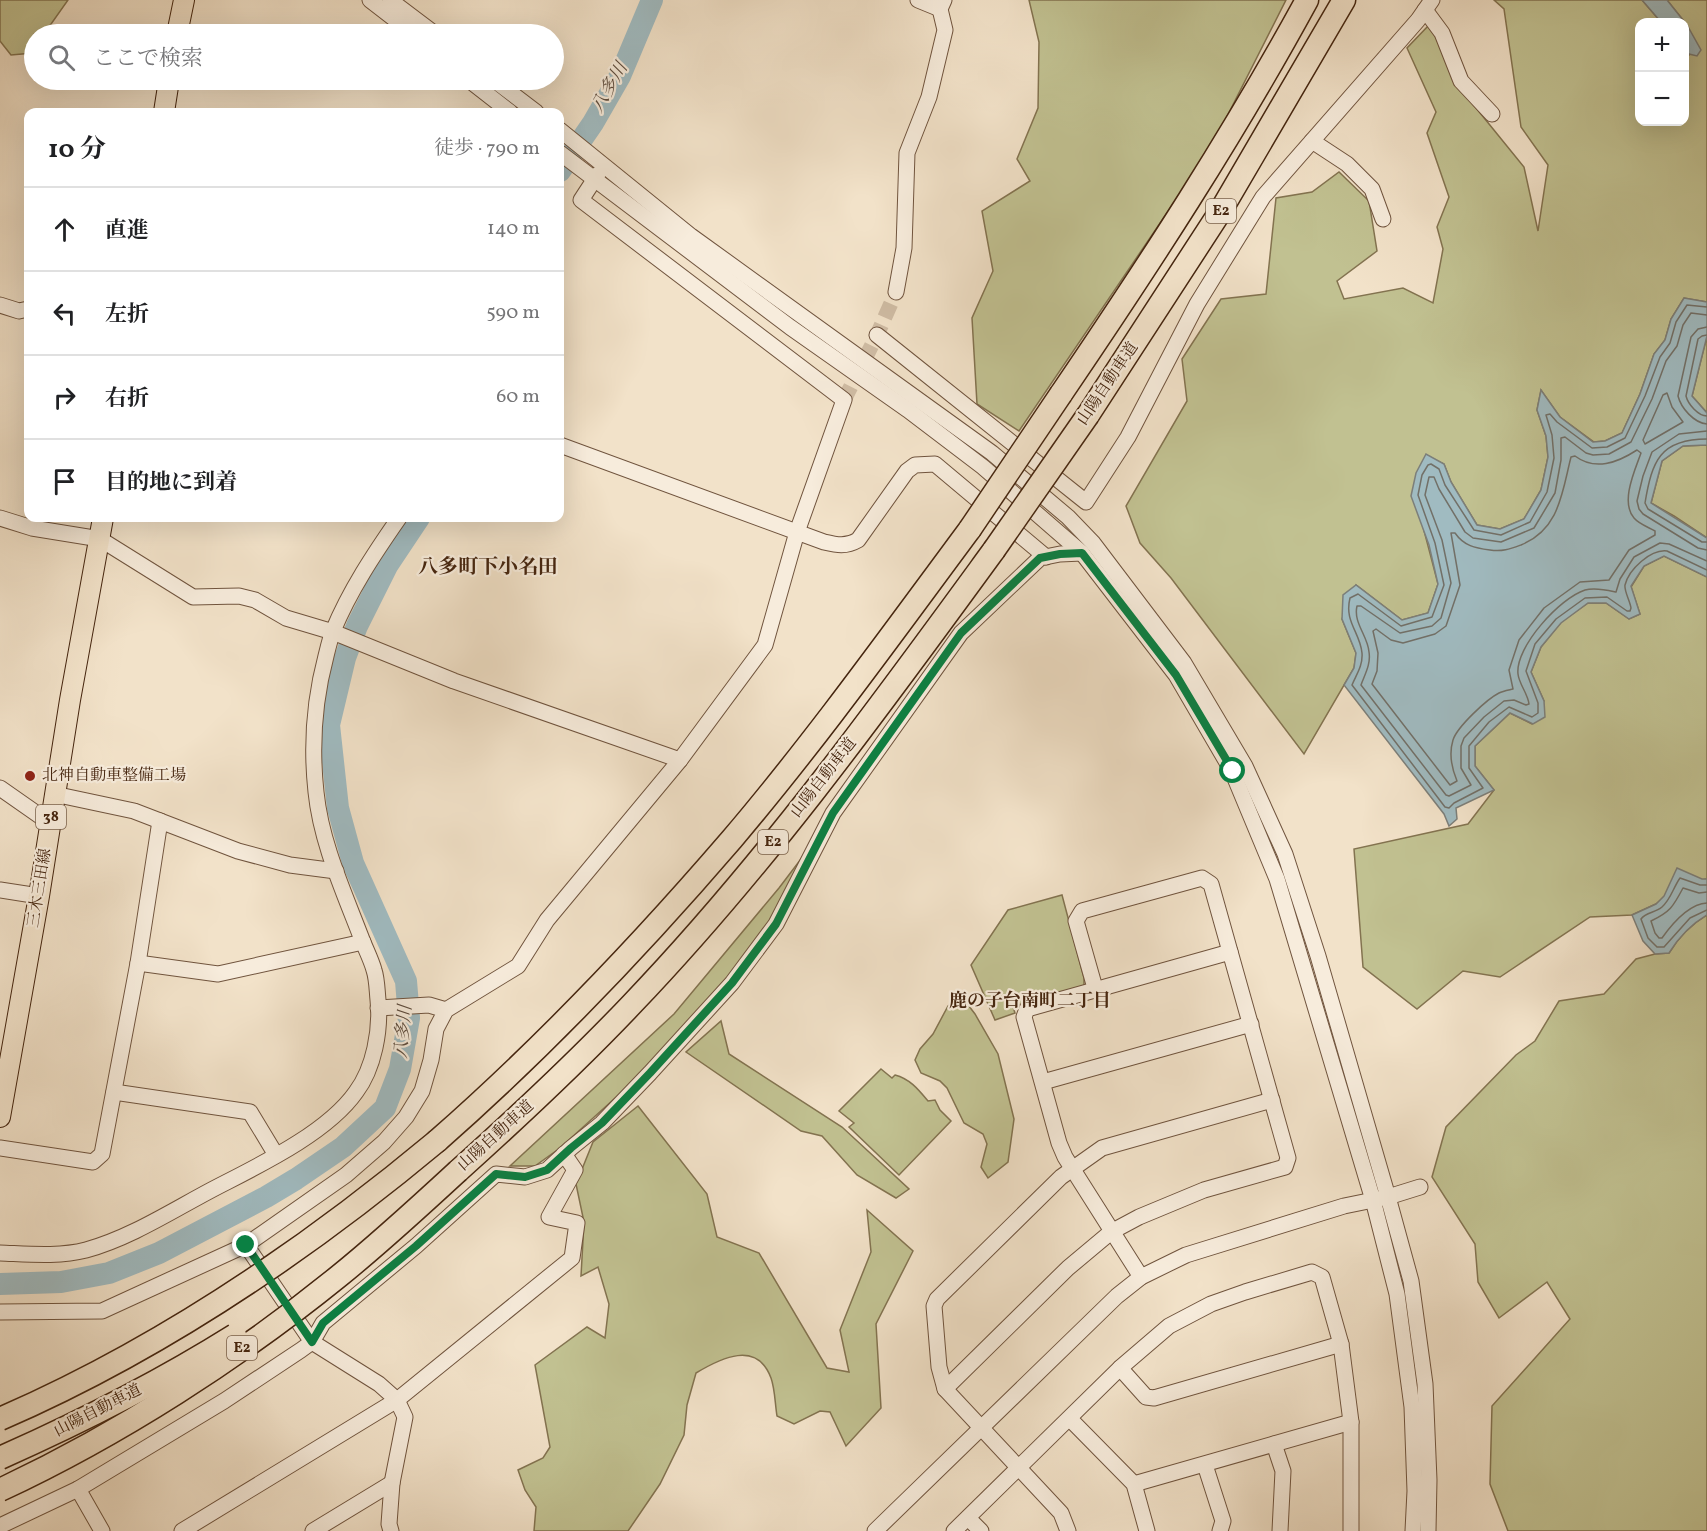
<!DOCTYPE html>
<html lang="ja">
<meta charset="utf-8">
<style>
:root{--surface:#fff;--page:#f2f2f2;--text:#202124;--muted:#757577;--line:#e0e0e0}
body{margin:0;font-family:Vollkorn,"Noto Serif JP",serif;background:var(--page);color:var(--text)}
.controls{position:absolute;right:18px;top:18px;display:grid;overflow:hidden;border-radius:12px;box-shadow:0 6px 24px #0002}
.controls button{width:54px;height:54px;display:grid;place-items:center;padding:0;border:0;border-bottom:2px solid var(--line);background:var(--surface);color:var(--text);font:30px sans-serif}
.stop{position:absolute;width:18px;height:18px;margin:-14px;border:4px solid #0b8043;border-radius:50%;background:#fff}
.stop.end{background:#0b8043;border-color:#fff;box-shadow:0 2px 6px #0008}
.list{margin:0;padding:0;list-style:none}
h2{display:flex;justify-content:space-between;align-items:center;height:78px;margin:0;padding:0 24px;font-size:26px}
h2 small{font-size:20px;font-weight:400;color:var(--muted)}
.list li{display:grid;grid-template-columns:39px 1fr auto;gap:18px;align-items:center;box-sizing:border-box;height:84px;padding:0 24px;border-top:2px solid var(--line)}
.list b{display:block;font-size:22px;white-space:nowrap}
.list em{font-size:20px;font-style:normal;color:var(--muted)}
.icon{flex:none;width:33px;height:33px;fill:none;stroke:currentColor;stroke-width:2;stroke-linecap:round;stroke-linejoin:round}
.map{position:relative;flex:none;width:1707px;height:1531px;overflow:hidden}
.search{position:absolute;background:var(--surface);box-shadow:0 6px 24px #0002;left:24px;top:24px;width:540px;height:66px;display:flex;align-items:center;gap:15px;box-sizing:border-box;padding:0 21px;border-radius:33px;color:var(--muted);font-size:22px}
.panel{position:absolute;background:var(--surface);box-shadow:0 6px 24px #0002;left:24px;top:108px;width:540px;height:414px;border-radius:12px}
.map>svg:first-child{display:block}
.green{fill:#c1c191;stroke:#837350;stroke-width:1.5}
.water{fill:#a0bbc1;stroke:#7c7f7a;stroke-width:1.5}
.lines{fill:none;stroke-linecap:round;stroke-linejoin:round}
.shore{stroke:#727068;stroke-width:1.5}
.river{stroke:#a0bbc1;stroke-width:22}
.minor-tunnel{stroke:#cfbca4;stroke-width:15;stroke-dasharray:15 8;stroke-linecap:butt}
.minor-casing{stroke:#70543e;stroke-width:17}
.major-casing{stroke:#45250f;stroke-width:22}
.highway-casing{stroke:#45250f;stroke-width:25}
.minor{stroke:#f7ecdc;stroke-width:15}
.major{stroke:#f2e2c9;stroke-width:20}
.highway{stroke:#f2e2c9;stroke-width:22}
.highway-bridge-casing{stroke:#45250f;stroke-width:25;stroke-linecap:butt}
.highway-bridge{stroke:#f2e2c9;stroke-width:22}
.route{stroke:#0b8043;stroke-width:8}
.poi-dot{fill:#8f2418;stroke:#f7ecdc;stroke-width:2}
.labels{text-anchor:middle;dominant-baseline:central;stroke-width:4.5;stroke-linejoin:round;paint-order:stroke}
.shield{fill:#f7ecdc;stroke:#7a614c;stroke-width:1.5}
.shield-label{font-size:15px;font-weight:bold;fill:#45250f}
.street-label{font-size:16px;fill:#45250f;stroke:#f7ecdc}
.poi-label{font-size:16px;fill:#45250f;stroke:#f7ecdc;text-anchor:start}
.water-label{font-size:18px;font-style:italic;fill:#5c4a3c;stroke:#f7ecdc}
.neighbourhood-label{font-size:18px;font-weight:bold;fill:#45250f;stroke:#f7ecdc}
.quarter-label{font-size:20px;font-weight:bold;fill:#45250f;stroke:#f7ecdc}
</style>
<div class="map">
<svg width="1707" height="1531" viewBox="0 0 1707 1531">
<rect width="100%" height="100%" fill="#f2e2c9"/>
<filter id="stains"><feTurbulence type="fractalNoise" baseFrequency=".00333" numOctaves="4"/><feColorMatrix values="0 0 0 0 .2 0 0 0 0 .09 0 0 0 0 .02 0 0 0 .5 -.17"/></filter>
<radialGradient id="worn" r=".72"><stop offset=".6" stop-color="#630" stop-opacity="0"/><stop offset="1" stop-color="#630" stop-opacity=".3"/></radialGradient>
<g class="green">
<path d="M0,0H68L44,34H34V50L33,53L11,55L0,41Z"/>
<path d="M1029,0H1286L1211,148L1019,431L977,404L972,318L993,271L982,211L1030,181L1017,159L1038,108L1039,42Z"/>
<path d="M1494,0H1642L1661,22H1640V122H1684L1685,49L1689,54L1687,25L1667,0H1707V302L1684,298L1671,319L1665,340L1654,354L1640,394L1622,433L1605,441L1594,442L1560,417L1541,390L1537,410L1546,436L1548,457L1541,490L1524,519L1500,529L1477,525L1451,482L1444,464L1426,455L1422,523L1438,584L1428,613L1402,620L1356,585L1342,619L1356,653L1354,668L1304,754L1171,578L1140,543L1126,506L1187,401L1182,359L1221,299L1266,294L1276,198L1312,192L1339,172L1369,201L1377,251L1337,281L1344,299L1403,288L1433,303L1443,249L1437,227L1449,197L1427,133L1436,112L1407,48L1429,25L1472,103L1524,167L1538,231L1548,165L1521,127L1504,9Z"/>
<path d="M1707,336V413L1692,396Z"/>
<path d="M1707,445V538L1674,516L1651,503L1662,461L1683,446Z"/>
<path d="M1664,556L1707,577V879L1702,880L1692,876L1656,904L1632,915L1590,917L1500,977L1463,971L1417,1009L1363,967L1354,849L1468,824L1494,790L1475,766V746L1510,713L1532,724L1544,701L1531,672L1541,647L1561,622L1588,603H1606L1629,619L1640,614L1631,587L1644,566Z"/>
<path d="M826,826L768,931L667,1051L560,1148L535,1166H510L674,1014L779,888Z"/>
<path d="M1062,895L1084,978V986L1013,1007L1015,1013L995,1020L971,965L1008,910Z"/>
<path d="M1707,915V1531H1508L1490,1484L1492,1406L1570,1319L1547,1282L1499,1318L1478,1282L1475,1244L1432,1177L1446,1127L1516,1055L1535,1041L1559,1001L1604,994L1636,959L1655,954L1669,953C1679,937 1690,925 1707,915Z"/>
<path d="M962,997L975,1014L998,1054L1014,1119L1008,1162L988,1178L981,1167L987,1144L983,1134L964,1123L947,1088L940,1081L921,1073L915,1060L920,1049L933,1034L948,1006Z"/>
<path d="M721,1021L729,1054L842,1127L909,1189L896,1198L857,1175L822,1136L801,1131L686,1052Z"/>
<path d="M881,1069L892,1078L895,1075C910,1079 918,1089 928,1101L935,1100L940,1110L951,1121L899,1175L849,1127L854,1123L839,1111Z"/>
<path d="M638,1106L707,1194L717,1237L759,1253L827,1368L849,1372L840,1330L871,1252L867,1210L913,1251L876,1324L881,1408L846,1446L830,1412L820,1411L794,1424L777,1416C775,1404 775,1389 771,1378C757,1340 721,1358 696,1373L687,1405L684,1435L660,1484L628,1531H534L536,1507L525,1490L518,1470L543,1458L550,1447L535,1365L587,1327L605,1338L609,1304L598,1267L581,1276L584,1222L576,1184L593,1142Z"/>
</g>
<g class="water">
<path d="M1642,0H1667L1687,25L1701,50L1697,56L1689,54L1685,49L1684,22H1661Z"/>
<path d="M1684,298L1707,302V336L1692,396L1707,413V445L1683,446L1662,461L1651,503L1707,538V577L1664,556L1644,566L1631,586L1640,614L1629,619L1606,603H1588L1561,623L1541,647L1531,672L1544,701L1545,717L1533,724L1510,713L1475,746V766L1494,790L1456,808L1457,819L1449,826L1444,814L1344,685L1354,668L1356,653L1342,619L1343,595L1356,585L1402,620L1428,613L1438,584L1429,545L1411,496L1416,473L1426,454L1444,464L1451,482L1477,525L1500,529L1524,519L1541,490L1548,457L1546,436L1537,410L1541,390L1560,417L1593,442L1605,441L1622,433L1640,394L1654,354L1665,340L1671,319Z"/>
<path d="M1677,868L1702,879H1707V915C1690,925 1679,937 1669,953L1655,954L1643,941L1632,915L1656,904L1664,896Z"/>
</g>
<g class="lines">
<g class="shore">
<path d="M1707,307L1687,305L1676,322L1670,343L1660,357L1645,396L1625,438L1607,447L1592,448L1557,422L1550,414L1546,415L1552,435L1554,458L1547,492L1530,522L1501,535L1474,530L1445,485L1439,469L1431,464L1428,465L1422,475L1418,495L1435,543L1444,585L1432,617L1401,626L1358,594L1350,598C1344,622 1360,632 1362,653C1363,666 1356,675 1352,685L1445,807L1449,808L1454,803L1483,788L1469,768V746L1489,722L1509,707L1532,717L1538,713V703L1526,671L1535,644L1556,619L1585,598L1607,597L1627,611H1630L1631,608C1630,601 1624,591 1625,585C1629,569 1651,549 1667,551L1707,570"/>
<path d="M1707,315L1691,313L1683,325L1677,346L1666,361L1652,399L1631,442L1609,454L1593,455L1586,453L1565,437L1561,438V460L1555,493L1534,528L1501,542L1473,538L1465,532L1439,489L1434,477H1429L1425,495L1442,540L1451,583L1441,618L1432,626L1400,633L1361,606H1357C1353,623 1368,636 1369,652C1371,664 1365,674 1361,685L1446,795L1449,796L1471,785L1461,768V746L1464,738L1484,717L1504,701L1514,700L1526,705L1529,704C1528,694 1519,684 1518,674C1515,647 1560,598 1585,590C1595,587 1607,590 1616,592L1620,579L1634,557L1660,543L1669,544L1707,561"/>
<path d="M1707,327L1698,329L1691,337L1678,396C1681,408 1694,423 1707,424"/>
<path d="M1707,335L1702,336L1698,339L1686,396C1688,404 1698,416 1707,416"/>
<path d="M1667,393L1672,407L1683,422L1645,444L1643,440L1663,395Z"/>
<path d="M1707,431L1679,434L1652,452L1643,476L1637,501L1639,509L1643,514L1698,548L1707,550"/>
<path d="M1707,439C1660,439 1652,461 1645,503L1648,509L1702,542H1707"/>
<path d="M1637,450L1641,453C1635,470 1620,502 1634,518C1639,524 1648,527 1655,531V535L1629,550L1609,580L1580,582L1544,608L1519,640L1509,670L1513,689C1509,690 1503,691 1499,693C1487,699 1457,727 1453,740C1449,753 1452,769 1457,781L1450,785L1372,684L1377,671L1378,653L1373,631L1376,629L1391,640L1403,643L1435,634L1446,626L1460,585L1451,533H1455C1464,546 1475,548 1490,550C1502,552 1510,549 1521,545C1560,529 1562,492 1571,457L1575,456C1595,471 1617,463 1637,450Z"/>
<path d="M1707,885H1700L1680,878C1673,888 1671,899 1662,907C1655,913 1646,912 1641,919L1648,938L1657,947H1664L1690,918L1707,910"/>
<path d="M1707,892L1699,893L1683,888C1673,907 1670,912 1651,921L1655,933L1659,938H1662C1672,924 1688,904 1707,903"/>
</g>
<g class="river">
<path d="M560,171L593,123L620,76L652,0"/>
<path d="M0,1284L61,1282L109,1273L159,1253L266,1197L296,1179L343,1147L385,1108L400,1069L409,1018L406,981L353,863L338,808L329,725L345,658L357,626L387,566L419,518"/>
</g>
<path class="minor-tunnel" d="M844,400L877,335L896,292"/>
<defs>
<g id="minor">
<path d="M370,0L414,34"/>
<path d="M390,0L435,34"/>
<path d="M918,0L940,9"/>
<path d="M1425,10L1442,33L1461,81L1492,114"/>
<path d="M469,80L510,112"/>
<path d="M494,80L536,112"/>
<path d="M560,130L691,236L992,453L1068,517L1093,543L1184,663L1245,766L1285,854L1318,956L1388,1197L1411,1281L1425,1384L1429,1480L1428,1531"/>
<path d="M1312,141L1347,164L1372,189L1383,219"/>
<path d="M560,153L790,327L908,410L983,467L1082,553L1176,675L1232,771L1277,879L1373,1200L1397,1294L1412,1407L1415,1491L1413,1531"/>
<path d="M896,292L904,248L907,153L929,97L945,30L940,9L944,0"/>
<path d="M0,305L19,311L28,309"/>
<path d="M877,335L1086,502L1128,437L1197,304L1263,197L1418,20L1432,0"/>
<path d="M560,445L824,542C837,545 846,547 858,540L907,471L915,465L935,464L1046,557"/>
<path d="M0,518L32,528L100,539L193,597L239,596L255,600L286,618L333,632L454,681L680,760"/>
<path d="M0,788L50,823"/>
<path d="M54,794L134,811L238,851L290,865L336,871"/>
<path d="M0,890L39,896"/>
<path d="M138,963L218,974L363,942"/>
<path d="M378,1008L429,1005L446,1010"/>
<path d="M1043,1082L1251,1024"/>
<path d="M114,1092L250,1112L276,1155"/>
<path d="M0,1148L93,1162L102,1154L138,963L160,821"/>
<path d="M246,1245L312,1342L379,1384L397,1400L405,1417L392,1483L389,1524L391,1531"/>
<path d="M0,1253C28,1254 59,1257 86,1250C133,1237 176,1208 219,1186C262,1164 328,1132 356,1092C374,1068 381,1030 378,1000C377,990 377,979 374,970C371,959 365,948 361,937C343,890 321,842 316,792C311,746 314,701 326,656C328,648 330,639 333,631C350,590 374,554 399,518"/>
<path d="M1141,1277L1065,1157L1059,1143L1024,1017L1027,1009L1230,952"/>
<path d="M0,1312L102,1311L246,1245L346,1175L384,1142L406,1117L422,1091L431,1060L436,1029L446,1010L518,966L547,920L680,760L765,645L797,532L844,400L581,200L598,174"/>
<path d="M1120,1368L1146,1397L1154,1398L1341,1344"/>
<path d="M945,1389L1068,1268L1111,1232L1139,1217L1204,1190L1285,1167L1288,1158L1211,884L1202,878L1082,911L1076,921L1095,988"/>
<path d="M1070,1419L1134,1484L1147,1531"/>
<path d="M1274,1444L1283,1471L1280,1531"/>
<path d="M1205,1465L1223,1521L1220,1531"/>
<path d="M1134,1484L1351,1422"/>
<path d="M78,1489L102,1531"/>
<path d="M968,1518L981,1531"/>
<path d="M0,1526L78,1489L224,1401L301,1350L312,1342L323,1323L416,1246L496,1174L525,1177L547,1170L571,1148L602,1123L650,1073L732,983L776,924L833,813L961,633L1040,558L1060,554L1082,553"/>
<path d="M182,1531L397,1400L572,1258L577,1223L549,1217L575,1170L564,1154"/>
<path d="M313,1531L392,1483"/>
<path d="M875,1531L1117,1296L1141,1277L1186,1255L1344,1206L1388,1197L1420,1187"/>
<path d="M954,1531L1120,1368L1169,1326L1211,1304L1245,1292L1312,1272L1322,1277L1341,1344L1351,1422V1531"/>
<path d="M1068,1531L1061,1513L945,1389L939,1367L934,1306L937,1299L1061,1177L1102,1148L1272,1100"/>
</g>
<g id="major">
<path d="M177,34L184,0"/>
<path d="M164,112L169,80"/>
<path d="M0,1117L39,896L70,700L103,518"/>
</g>
<g id="highway">
<path d="M1061,394C1148,266 1233,136 1307,0"/>
<path d="M1088,415L1220,212L1344,0"/>
<path d="M437,1141C543,1048 640,946 732,839C816,740 892,634 970,529"/>
<path d="M458,1171C518,1117 577,1062 632,1004C766,864 880,706 994,550"/>
</g>
</defs>
<use href="#minor" class="minor-casing"/>
<use href="#major" class="major-casing"/>
<use href="#highway" class="highway-casing"/>
<use href="#minor" class="minor"/>
<use href="#major" class="major"/>
<use href="#highway" class="highway"/>
<defs>
<g id="highway-bridge">
<path d="M970,529L1061,394"/>
<path d="M994,550L1088,415"/>
<path d="M0,1419C159,1350 304,1252 437,1141"/>
<path d="M0,1458C81,1422 160,1382 235,1335"/>
<path d="M0,1490C118,1435 238,1358 339,1276C380,1243 419,1207 458,1171"/>
</g>
</defs>
<use href="#highway-bridge" class="highway-bridge-casing"/>
<use href="#highway-bridge" class="highway-bridge"/>
</g>
<g class="lines">
<path class="route" d="M246,1245L312,1342L323,1323L416,1246L496,1174L525,1177L547,1170L571,1148L602,1123L650,1073L732,983L776,924L833,813L961,633L1040,558L1060,554L1082,553L1176,675L1233,771"/>
</g>
<circle class="poi-dot" cx="30" cy="776" r="6"/>
<g class="labels">
<g class="shield">
<rect x="1206" y="199" width="30" height="24" rx="4.5"/>
<rect x="36" y="805" width="30" height="24" rx="4.5"/>
<rect x="758" y="830" width="30" height="24" rx="4.5"/>
<rect x="227" y="1336" width="30" height="24" rx="4.5"/>
</g>
<g class="shield-label">
<text x="1221" y="211">E2</text>
<text x="51" y="817">38</text>
<text x="773" y="842">E2</text>
<text x="242" y="1348">E2</text>
</g>
<g class="street-label">
<text transform="translate(1108 384) rotate(-56)">山陽自動車道</text>
<text transform="translate(824 778) rotate(-52)">山陽自動車道</text>
<text transform="translate(40 888) rotate(-81)">三木三田線</text>
<text transform="translate(496 1136) rotate(-42)">山陽自動車道</text>
<text transform="translate(98 1411) rotate(-27)">山陽自動車道</text>
</g>
<g class="poi-label">
<text x="42" y="776">北神自動車整備工場</text>
</g>
<g class="water-label">
<text transform="translate(610 88) rotate(-60)">八多川</text>
<text transform="translate(404 1032) rotate(-85)">八多川</text>
</g>
<g class="neighbourhood-label">
<text x="1030" y="1001">鹿の子台南町二丁目</text>
</g>
<g class="quarter-label">
<text x="488" y="568">八多町下小名田</text>
</g>
</g>
<rect width="100%" height="100%" filter="url(#stains)"/>
<rect width="100%" height="100%" fill="url(#worn)"/>
</svg>
<div class="controls">
<button>+</button>
<button>−</button>
</div>
<div class="stop" style="left:1233px;top:771px"></div>
<div class="stop end" style="left:246px;top:1245px"></div>
<div class="search"><svg class="icon" aria-label="search" viewBox="0 0 24 24"><circle cx="10" cy="10" r="6"/><path d="M15 15l6 6"/></svg>ここで検索</div>
<section class="panel">
<h2>10 分<small>徒歩 · 790 m</small></h2>
<ul class="list">
<li><svg class="icon" aria-label="ahead" viewBox="0 0 24 24"><path d="M12 20V5M6 11l6-6 6 6"/></svg><div><b>直進</b></div><em>140 m</em></li>
<li><svg class="icon" aria-label="left" viewBox="0 0 24 24"><path d="M17 20v-9H6M10 6l-5 5 5 5"/></svg><div><b>左折</b></div><em>590 m</em></li>
<li><svg class="icon" aria-label="right" viewBox="0 0 24 24"><path d="M7 20v-9h11M14 6l5 5-5 5"/></svg><div><b>右折</b></div><em>60 m</em></li>
<li><svg class="icon" aria-label="arrive" viewBox="0 0 24 24"><path d="M6 21V4h12l-3 4 3 4H6"/></svg><div><b>目的地に到着</b></div></li>
</ul>
</section>
</div>
